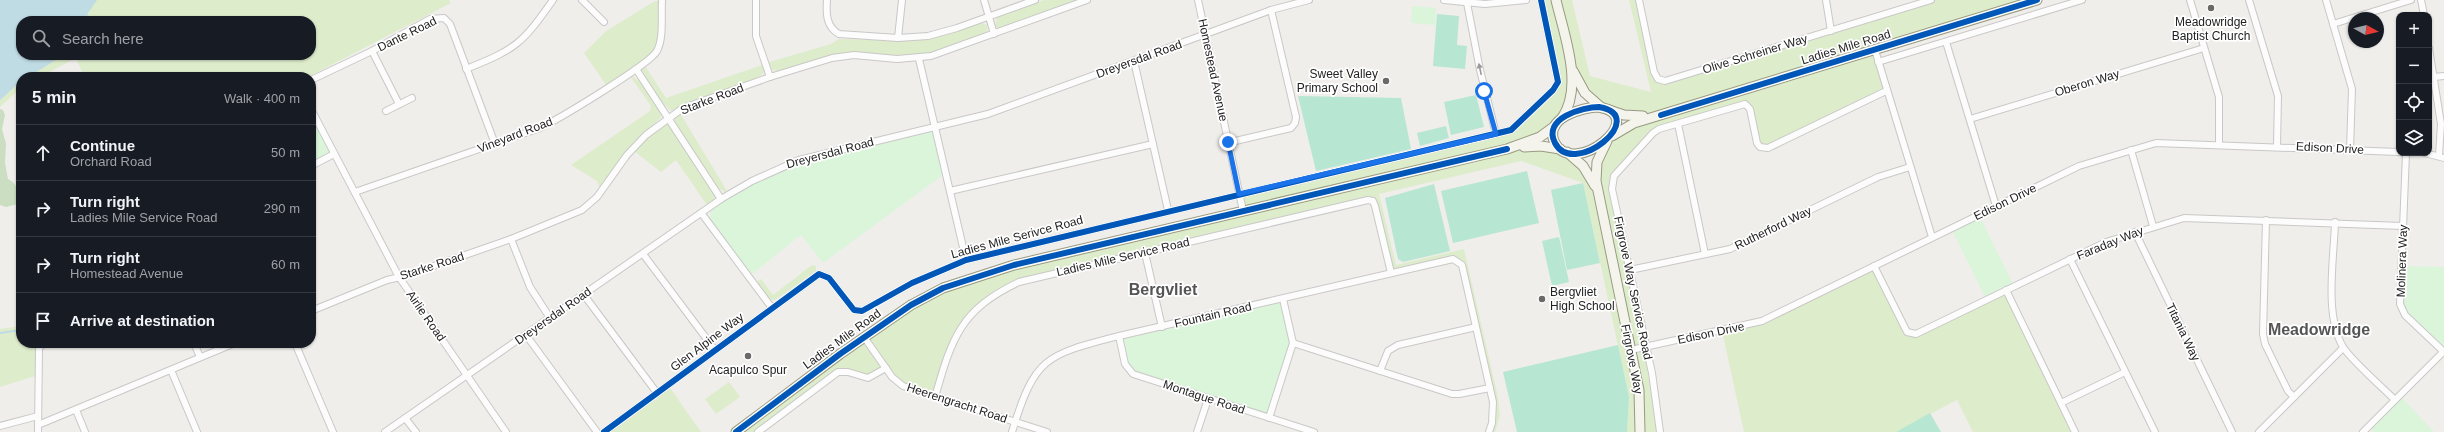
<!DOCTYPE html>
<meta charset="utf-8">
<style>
:root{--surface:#171b24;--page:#242831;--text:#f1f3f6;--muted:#9ea1a6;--line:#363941}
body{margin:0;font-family:Arial,sans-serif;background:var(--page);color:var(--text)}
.controls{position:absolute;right:12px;top:12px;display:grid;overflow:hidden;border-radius:8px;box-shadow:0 1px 3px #0004}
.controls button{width:36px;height:36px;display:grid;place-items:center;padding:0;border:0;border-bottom:1px solid var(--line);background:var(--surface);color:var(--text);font:20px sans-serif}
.compass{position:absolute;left:2348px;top:12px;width:36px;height:36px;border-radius:50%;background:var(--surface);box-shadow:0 1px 3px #0004;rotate:98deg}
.stop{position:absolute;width:12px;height:12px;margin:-9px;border:3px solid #1a73e8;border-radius:50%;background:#fff}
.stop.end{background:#1a73e8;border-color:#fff;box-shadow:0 1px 4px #0008}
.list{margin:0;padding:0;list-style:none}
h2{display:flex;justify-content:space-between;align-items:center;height:52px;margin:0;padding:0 16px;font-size:17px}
h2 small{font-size:13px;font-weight:400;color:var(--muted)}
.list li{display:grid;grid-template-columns:26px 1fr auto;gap:12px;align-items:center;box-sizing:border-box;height:56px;padding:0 16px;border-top:1px solid var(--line)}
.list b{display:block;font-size:15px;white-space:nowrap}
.list p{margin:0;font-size:13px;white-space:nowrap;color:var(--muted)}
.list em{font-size:13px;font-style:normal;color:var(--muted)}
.icon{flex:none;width:22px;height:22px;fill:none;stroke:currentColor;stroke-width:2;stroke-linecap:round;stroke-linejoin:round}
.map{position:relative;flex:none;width:2444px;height:432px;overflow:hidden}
.search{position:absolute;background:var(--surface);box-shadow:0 1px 3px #0004;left:16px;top:16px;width:300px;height:44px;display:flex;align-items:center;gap:10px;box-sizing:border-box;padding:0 14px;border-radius:16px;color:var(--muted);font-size:15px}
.panel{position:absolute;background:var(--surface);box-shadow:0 1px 3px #0004;left:16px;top:72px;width:300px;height:276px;border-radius:16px}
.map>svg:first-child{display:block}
.grass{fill:#ddeccb;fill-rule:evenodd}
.forest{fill:#cbdec1}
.park{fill:#daf5da}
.pitch{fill:#b7e6d2}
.water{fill:#bfdbe3}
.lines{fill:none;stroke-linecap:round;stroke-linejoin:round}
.stream{stroke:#bfdbe3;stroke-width:2}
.street-casing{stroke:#c9c8c7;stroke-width:8}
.secondary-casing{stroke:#999a82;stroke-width:11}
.street{stroke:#fdfcfc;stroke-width:6}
.secondary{stroke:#f4f4ed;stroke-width:9}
.cycleway-casing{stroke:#fff;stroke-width:8}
.cycleway{stroke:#0057b8;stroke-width:6}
.oneway{fill:#9a9a9a}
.route{stroke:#1a73e8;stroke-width:5}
.poi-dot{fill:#6a6968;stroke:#fff;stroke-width:1.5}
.labels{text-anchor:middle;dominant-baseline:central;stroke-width:3.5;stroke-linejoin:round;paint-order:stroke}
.poi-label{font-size:12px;fill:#222;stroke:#fff}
.street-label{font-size:12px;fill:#222;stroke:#fff}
.district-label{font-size:16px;font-weight:bold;fill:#555;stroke:#fff}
</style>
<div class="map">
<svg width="2444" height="432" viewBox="0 0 2444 432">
<rect width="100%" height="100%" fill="#f0eeeb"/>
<g class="grass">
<path d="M0,0H449L451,3L308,77H84L76,58L40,77H21V88L0,107ZM21,21H311V55H21Z"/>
<path d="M1044,0H1078L999,29L995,26L997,17Z"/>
<path d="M1541,0H1572L1590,76L1651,92L1629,0H1639L1654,72L1661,81L1931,0H2037L1875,50L1886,91L1772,147H1760L1747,105L1659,129L1612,180L1646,347L1631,350L1640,432H1627L1629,397L1583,183L1521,161L1379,194L1396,265L1464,249L1498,397L1500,416L1495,432H1489L1494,412L1462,265L1457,260L1391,273L1373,201L1019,282L986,300L955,336L935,397L903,386L886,368L874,377L843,371L758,432H736L943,288L1243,211L1239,193L1506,132L1557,84ZM1576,78L1602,108L1638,117L1603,147L1591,177L1574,157L1535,146L1566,109Z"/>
<path d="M655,1H661L657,51L607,86L584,53L606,31Z"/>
<path d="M981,23L987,25V33L932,53L902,56L847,52L779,71L772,70L769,62L831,44L839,39L915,41L959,31Z"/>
<path d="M762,65L764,72L758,78L694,100L671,111L661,101L642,70L645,66L666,98Z"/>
<path d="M630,76C639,76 661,107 662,116L625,153L600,189L597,181L571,165L650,111L651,106Z"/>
<path d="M680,113L727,191L725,192L718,188L675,122V117Z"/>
<path d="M664,123L669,124L715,195L714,200L707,205L676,160L661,172L634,151Z"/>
<path d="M812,265L816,266V271L775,300L770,299L757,282L761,279L773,295Z"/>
<path d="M1874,266L1907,332L1912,334L2006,290L2075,432H1973L1957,400L1896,432H1744L1722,331L1752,325Z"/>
<path d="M21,326V343H35V376L0,387V329Z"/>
<path d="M1640,351L1645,355L1657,432H1645L1644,396L1637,355Z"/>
<path d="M729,382L740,397L716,414L705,399Z"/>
<path d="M668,385L701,432H604Z"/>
</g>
<path class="forest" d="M0,109L3,110L5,115L2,129L6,144L5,163L8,179C19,185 20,193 18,204L6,207L0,205Z"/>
<g class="park">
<path d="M1412,6L1436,8L1435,25L1411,23Z"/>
<path d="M311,108L333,154L311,166Z"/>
<path d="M932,132L943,175L823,263L801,235L751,275L710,219L711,210L753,182L799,163Z"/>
<path d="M1979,215L2014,286L1986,299L1951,228Z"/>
<path d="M2402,266L2444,267V351L2404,312L2401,302Z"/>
<path d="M1283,299L1293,336L1269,418L1128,370L1119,336Z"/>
<path d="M2402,398L2434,432H2373L2372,428Z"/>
</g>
<g class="pitch">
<path d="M1437,14L1459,16L1457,45L1467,46L1465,69L1433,66Z"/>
<path d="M1476,95L1484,127L1451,135L1444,102Z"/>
<path d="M1298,96L1401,98L1411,149L1316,171Z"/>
<path d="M1446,126L1449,138L1420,146L1417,133Z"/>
<path d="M1527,171L1539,223L1453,243L1441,191Z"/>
<path d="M1583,183L1600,263L1567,270L1551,190Z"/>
<path d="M1434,184L1450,251L1403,262L1398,259L1385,198Z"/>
<path d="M1559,237L1569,282L1552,286L1542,241Z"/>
<path d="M1618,345L1629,397L1627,432H1517L1503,372Z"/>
<path d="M1930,413L1941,432H1896Z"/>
</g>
<path class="water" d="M0,0H97L88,13L86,21H21V55H64L28,77H21V81L0,100Z"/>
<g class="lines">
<path class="stream" d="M0,333L21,330"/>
<defs>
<g id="street">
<path d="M582,0L604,22"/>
<path d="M756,0V36L770,77"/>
<path d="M827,0C826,13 826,27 839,34L898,38L928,36L957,28L1035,0"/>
<path d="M984,0L994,34"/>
<path d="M1198,0L1243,211"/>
<path d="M1444,0L1485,4L1526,0"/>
<path d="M1639,0L1654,72L1658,79L1665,81L1931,0"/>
<path d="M1826,0L1831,31"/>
<path d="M2190,0L2219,97V144"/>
<path d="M2249,0L2278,96L2277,146"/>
<path d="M2326,0L2352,89L2350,149"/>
<path d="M2421,0L2424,15"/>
<path d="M1467,3L1480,70L1496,134"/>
<path d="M2333,24L2411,0"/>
<path d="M898,38L902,0"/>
<path d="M1946,42L1996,206"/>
<path d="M2429,48L2441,124L2439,155"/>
<path d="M1875,50L1932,237"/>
<path d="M372,51L399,104"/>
<path d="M919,59L966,260"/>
<path d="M1134,61L1168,210"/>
<path d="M1878,62L2082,0"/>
<path d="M466,69C516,49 522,44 553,0"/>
<path d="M636,69L721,199"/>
<path d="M2434,77L2444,76"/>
<path d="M311,80L372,51L430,19L444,18L450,24L495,144"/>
<path d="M311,109L399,277L506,432"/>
<path d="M386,111L412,98"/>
<path d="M1970,119L2204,48"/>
<path d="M1678,124L1705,254"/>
<path d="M1227,143L1291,128L1295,123L1296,117L1271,10"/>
<path d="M2131,150L2153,226"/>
<path d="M2406,153L2400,304L2405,315L2444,352"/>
<path d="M2425,153L2444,158"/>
<path d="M311,166L334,154"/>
<path d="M950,191L1153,144"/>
<path d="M355,192L537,129C555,122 650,64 657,51C664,38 661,15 662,0"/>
<path d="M702,214L772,308"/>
<path d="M2266,220L2263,334L2265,344L2288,391L2294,397"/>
<path d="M2335,222C2334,258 2324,315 2343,347C2351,360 2382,387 2395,400"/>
<path d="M2135,232L2232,432"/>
<path d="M511,239L530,287L550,318"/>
<path d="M1145,253L1162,327"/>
<path d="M643,254L715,350"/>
<path d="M2070,259L2155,432"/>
<path d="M1874,266L1907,332L1916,334L2106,242L2184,218L2403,226"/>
<path d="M1630,270L1730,249L1878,177L1910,167"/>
<path d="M2006,290L2075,432"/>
<path d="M584,295L657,393"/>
<path d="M311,311L387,280L405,276L511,239L582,210L597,197L627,155L646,135L683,108L770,77L832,58L854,55L897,59L931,56L1087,0"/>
<path d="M526,335L597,432"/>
<path d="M1119,336L1125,364L1133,374L1314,432"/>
<path d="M864,337L892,377L903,386L1047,432"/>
<path d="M194,343L200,357"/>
<path d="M295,343L333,432"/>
<path d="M1293,343L1452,394H1459L1490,388"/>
<path d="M1631,350L1762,321L2079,166L2156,143L2399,152"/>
<path d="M171,370L197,432"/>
<path d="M1380,371L1388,351L1398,345L1476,327"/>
<path d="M935,397C952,338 960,310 1019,282L1368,200L1373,201L1375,206L1391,273"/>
<path d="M2061,403L2125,372"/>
<path d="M76,410L85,432"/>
<path d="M405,418L416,432"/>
<path d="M1269,418L1293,343L1283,299"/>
<path d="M38,425L235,343"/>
<path d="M0,426L38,416"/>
<path d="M38,432L39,348L45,343"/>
<path d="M385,432L721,199L752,181L799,160L988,114L1271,10L1309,0"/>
<path d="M604,432L819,274L829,278L854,310L862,311L912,283L966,260L1511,130L1553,90L1558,82L1541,0"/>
<path d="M758,432L838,372H848L868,378L886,368"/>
<path d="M1012,432C1035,357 1045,355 1119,336L1453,259L1462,265L1493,402L1492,423L1489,432"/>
<path d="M1197,432L1208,399"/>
<path d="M1660,432L1652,373L1612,189L1614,176L1653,133L1659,129L1745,104L1750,109L1757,143L1760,147L1768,148L1886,91"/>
<path d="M2259,432L2343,348"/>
<path d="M2363,432L2444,351"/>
</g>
<g id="secondary">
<path d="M1556,0C1564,35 1584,86 1562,118"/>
<path d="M1573,71L1585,93L1602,108"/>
<path d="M1599,107C1651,116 1574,179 1555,143C1542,118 1583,107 1599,107Z"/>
<path d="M1609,110L1624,115L1643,116"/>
<path d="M1612,136L1634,123L2037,0"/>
<path d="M1607,141L1597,162L1596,181L1639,390L1640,432"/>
<path d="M1524,147L1541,146L1560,149"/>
<path d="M1567,152L1583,166L1595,186"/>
<path d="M736,432L840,354L911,305L943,288L1014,265L1507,149L1540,137L1555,126"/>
</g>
</defs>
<use href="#street" class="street-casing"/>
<use href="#secondary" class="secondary-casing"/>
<use href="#street" class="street"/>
<use href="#secondary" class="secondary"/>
<defs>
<g id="cycleway">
<path d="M1599,107C1651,116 1574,179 1555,143C1542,118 1583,107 1599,107Z"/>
<path d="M1661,115L2037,0"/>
<path d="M604,432L819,274L829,278L854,310L862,311L912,283L966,260L1511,130L1553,90L1558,82L1541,0"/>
<path d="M736,432L840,354L911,305L943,288L1014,265L1507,149"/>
</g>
</defs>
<use href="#cycleway" class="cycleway-casing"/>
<use href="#cycleway" class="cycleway"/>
</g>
<defs><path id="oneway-solid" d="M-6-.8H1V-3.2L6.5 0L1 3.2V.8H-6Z"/></defs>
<use class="oneway" href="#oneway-solid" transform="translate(1480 69) rotate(-102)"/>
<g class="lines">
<path class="route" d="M1228,142L1239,194L1496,134L1484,91"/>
</g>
<g class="poi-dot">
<circle cx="2211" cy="8" r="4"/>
<circle cx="1386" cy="81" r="4"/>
<circle cx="1542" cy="299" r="4"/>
<circle cx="748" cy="356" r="4"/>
</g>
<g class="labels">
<g class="poi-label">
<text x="2211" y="22">Meadowridge<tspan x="2211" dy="14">Baptist Church</tspan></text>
<text x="1378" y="74" text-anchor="end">Sweet Valley<tspan x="1378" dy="14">Primary School</tspan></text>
<text x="1550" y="292" text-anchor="start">Bergvliet<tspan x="1550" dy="14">High School</tspan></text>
<text x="748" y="370">Acapulco Spur</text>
</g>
<g class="street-label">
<text transform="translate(407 34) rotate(-26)">Dante Road</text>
<text transform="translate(1846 47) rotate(-17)">Ladies Mile Road</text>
<text transform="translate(1755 54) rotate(-17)">Olive Schreiner Way</text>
<text transform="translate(1139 59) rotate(-20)">Dreyersdal Road</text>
<text transform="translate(1213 70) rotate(78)">Homestead Avenue</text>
<text transform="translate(2087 83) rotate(-17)">Oberon Way</text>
<text transform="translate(712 99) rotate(-21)">Starke Road</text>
<text transform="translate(515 135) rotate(-21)">Vineyard Road</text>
<text transform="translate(2330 148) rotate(3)">Edison Drive</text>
<text transform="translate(830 153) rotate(-15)">Dreyersdal Road</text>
<text transform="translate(2005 202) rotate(-26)">Edison Drive</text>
<text transform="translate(1773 228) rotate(-26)">Rutherford Way</text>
<text transform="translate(1017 237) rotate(-15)">Ladies Mile Serivce Road</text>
<text transform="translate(2110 243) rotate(-22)">Faraday Way</text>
<text transform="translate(1123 257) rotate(-13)">Ladies Mile Service Road</text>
<text transform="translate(2402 261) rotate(-88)">Molinera Way</text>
<text transform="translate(432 266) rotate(-18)">Starke Road</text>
<text transform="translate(1633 288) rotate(78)">Firgrove Way Service Road</text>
<text transform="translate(1213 315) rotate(-13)">Fountain Road</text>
<text transform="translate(426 316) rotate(55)">Airlie Road</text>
<text transform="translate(553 316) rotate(-35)">Dreyersdal Road</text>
<text transform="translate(2183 332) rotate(64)">Titania Way</text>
<text transform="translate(1711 333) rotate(-12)">Edison Drive</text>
<text transform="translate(842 339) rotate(-36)">Ladies Mile Road</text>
<text transform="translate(707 342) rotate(-37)">Glen Alpine Way</text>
<text transform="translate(1632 359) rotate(79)">Firgrove Way</text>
<text transform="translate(1204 397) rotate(18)">Montague Road</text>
<text transform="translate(957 403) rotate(18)">Heerengracht Road</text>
</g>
<g class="district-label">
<text x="1163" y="289">Bergvliet</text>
<text x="2319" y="329">Meadowridge</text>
</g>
</g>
</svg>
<div class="controls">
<button>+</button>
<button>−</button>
<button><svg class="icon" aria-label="locate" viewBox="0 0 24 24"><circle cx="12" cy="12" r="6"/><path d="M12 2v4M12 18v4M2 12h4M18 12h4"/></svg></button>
<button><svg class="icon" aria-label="layers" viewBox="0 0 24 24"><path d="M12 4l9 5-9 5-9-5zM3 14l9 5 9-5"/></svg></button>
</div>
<svg class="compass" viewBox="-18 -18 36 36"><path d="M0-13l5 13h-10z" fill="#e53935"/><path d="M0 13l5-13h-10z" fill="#9ea1a6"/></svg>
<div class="stop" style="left:1484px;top:91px"></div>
<div class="stop end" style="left:1228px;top:142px"></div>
<div class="search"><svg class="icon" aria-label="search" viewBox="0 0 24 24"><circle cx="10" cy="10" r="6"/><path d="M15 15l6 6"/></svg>Search here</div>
<section class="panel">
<h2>5 min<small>Walk · 400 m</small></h2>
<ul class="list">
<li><svg class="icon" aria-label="ahead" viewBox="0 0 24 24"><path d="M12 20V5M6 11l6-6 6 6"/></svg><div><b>Continue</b><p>Orchard Road</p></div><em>50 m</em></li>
<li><svg class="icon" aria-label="right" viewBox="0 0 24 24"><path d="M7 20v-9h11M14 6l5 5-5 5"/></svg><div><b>Turn right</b><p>Ladies Mile Service Road</p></div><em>290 m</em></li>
<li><svg class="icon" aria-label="right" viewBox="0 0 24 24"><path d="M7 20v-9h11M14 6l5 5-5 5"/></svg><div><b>Turn right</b><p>Homestead Avenue</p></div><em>60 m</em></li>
<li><svg class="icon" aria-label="arrive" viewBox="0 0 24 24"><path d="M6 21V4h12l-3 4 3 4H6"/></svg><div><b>Arrive at destination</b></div></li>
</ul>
</section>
</div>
